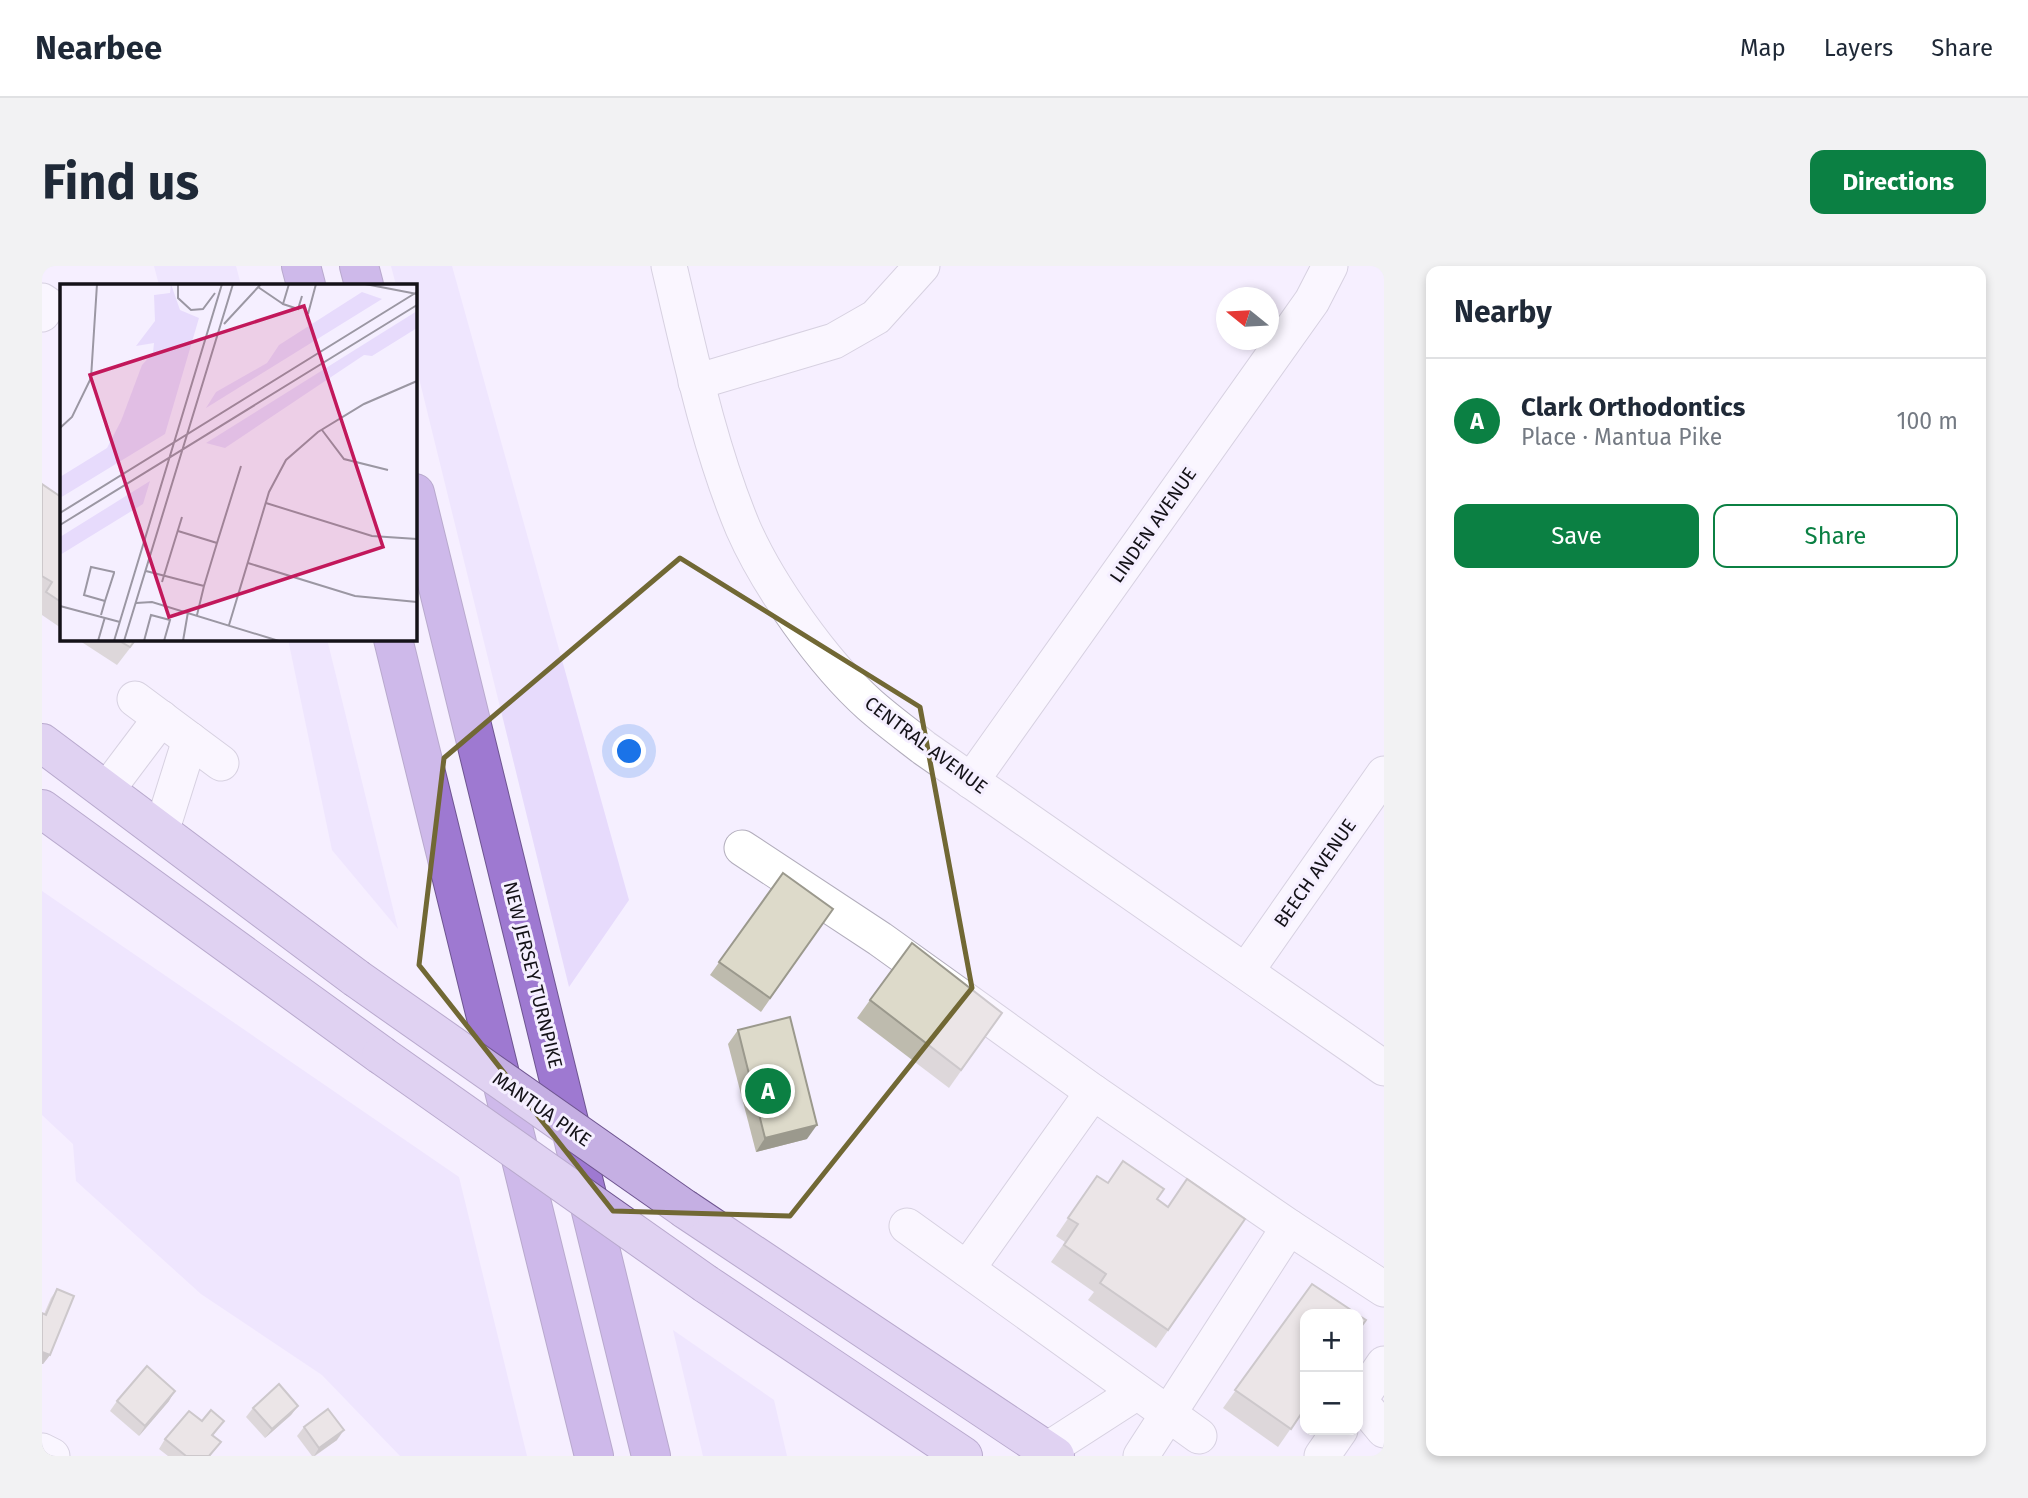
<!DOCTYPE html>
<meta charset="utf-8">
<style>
:root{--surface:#fff;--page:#f2f2f3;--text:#1f2937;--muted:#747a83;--line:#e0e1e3;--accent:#0b8043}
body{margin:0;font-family:"Fira Sans",sans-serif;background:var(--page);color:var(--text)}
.controls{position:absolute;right:21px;bottom:21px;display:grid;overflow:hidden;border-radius:14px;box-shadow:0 4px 10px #0003}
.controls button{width:63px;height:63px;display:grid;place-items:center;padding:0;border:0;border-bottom:2px solid var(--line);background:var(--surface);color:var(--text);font:35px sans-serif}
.compass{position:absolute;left:1174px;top:21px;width:63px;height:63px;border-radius:50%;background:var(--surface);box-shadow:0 4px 10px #0003;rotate:288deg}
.you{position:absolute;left:588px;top:486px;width:24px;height:24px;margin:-18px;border:5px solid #fff;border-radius:50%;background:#1a73e8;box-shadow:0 0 0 10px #1a73e833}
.badge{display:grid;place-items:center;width:46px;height:46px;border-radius:50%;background:var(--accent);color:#fff;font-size:23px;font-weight:700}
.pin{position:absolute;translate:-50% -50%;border:4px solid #fff;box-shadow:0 2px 7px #0006}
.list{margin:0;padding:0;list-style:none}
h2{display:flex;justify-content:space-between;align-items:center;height:91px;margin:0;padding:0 28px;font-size:30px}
h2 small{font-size:23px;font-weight:400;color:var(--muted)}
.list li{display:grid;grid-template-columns:46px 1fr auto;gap:21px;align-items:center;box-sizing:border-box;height:126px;padding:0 28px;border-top:2px solid var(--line)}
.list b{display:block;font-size:26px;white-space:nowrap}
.list p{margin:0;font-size:23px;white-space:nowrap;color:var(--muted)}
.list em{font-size:23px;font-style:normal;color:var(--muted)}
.actions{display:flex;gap:14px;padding:21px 28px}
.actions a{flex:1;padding:16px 0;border:2px solid var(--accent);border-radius:14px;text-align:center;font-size:24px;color:var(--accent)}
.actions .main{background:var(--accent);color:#fff}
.map{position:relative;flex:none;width:1342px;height:1190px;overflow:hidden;border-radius:14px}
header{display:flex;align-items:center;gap:42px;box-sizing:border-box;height:98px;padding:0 35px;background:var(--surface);border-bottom:2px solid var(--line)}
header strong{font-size:33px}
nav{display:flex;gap:38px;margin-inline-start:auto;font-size:24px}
.intro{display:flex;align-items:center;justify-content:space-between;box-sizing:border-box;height:168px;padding:0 42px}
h1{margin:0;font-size:49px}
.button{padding:18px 32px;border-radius:14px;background:var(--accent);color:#fff;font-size:24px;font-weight:700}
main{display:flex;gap:42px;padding:0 42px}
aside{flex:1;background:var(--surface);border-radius:14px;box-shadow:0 4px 10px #0003}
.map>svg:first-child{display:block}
.green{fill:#e7dbfc}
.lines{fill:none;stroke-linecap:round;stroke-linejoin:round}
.minor-casing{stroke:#b2adbc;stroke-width:37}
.major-casing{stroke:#6e5590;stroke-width:40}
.highway-casing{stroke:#6e5590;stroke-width:40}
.minor{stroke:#fff;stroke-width:35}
.major{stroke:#c5afe3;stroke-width:38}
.highway{stroke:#9e79d1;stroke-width:38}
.major-bridge-casing{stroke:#6e5590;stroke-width:40;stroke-linecap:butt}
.major-bridge{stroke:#c5afe3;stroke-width:38}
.wall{fill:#bebbae}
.shaded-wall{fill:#9b998d}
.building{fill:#dddaca;stroke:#9b998d;stroke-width:2}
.marked{fill:none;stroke:#716834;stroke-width:5;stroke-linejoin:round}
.labels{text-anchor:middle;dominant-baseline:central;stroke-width:6;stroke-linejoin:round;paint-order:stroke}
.street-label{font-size:19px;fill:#141218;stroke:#f5efff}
.inset-road{fill:none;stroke:#9b97a3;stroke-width:2}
.view{fill:#c2185b;fill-opacity:0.15;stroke:#c2185b;stroke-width:3.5}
.inset-edge{fill:none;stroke:#141218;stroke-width:3.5}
</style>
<header>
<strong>Nearbee</strong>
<nav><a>Map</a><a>Layers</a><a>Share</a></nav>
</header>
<div class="intro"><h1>Find us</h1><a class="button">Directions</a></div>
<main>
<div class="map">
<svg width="1342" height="1190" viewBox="0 0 1342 1190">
<rect width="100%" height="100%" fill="#f5efff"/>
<g class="green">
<path d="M112,0H194L199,19H117Z"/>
<path d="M349,0H410L587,634L527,721L373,96V19H354Z"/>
<path d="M246,373H285L356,663L290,584Z"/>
<path d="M0,625L417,911L485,1190H358L280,1109L159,1028L34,915L31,878L0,849Z"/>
<path d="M631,1064L732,1134L745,1190H661Z"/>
</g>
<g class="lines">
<defs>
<g id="minor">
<path d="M627,0C648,88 666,178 701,262C726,319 781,397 828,439C845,454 864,468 882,482L1342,802"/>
<path d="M0,35L6,39L0,48"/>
<path d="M654,116L792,75L834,51L880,0"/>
<path d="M93,433L179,497"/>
<path d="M929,515L1270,35L1288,0"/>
<path d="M64,525L119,452"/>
<path d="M119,566L148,474"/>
<path d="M700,582L838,673L1051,826"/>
<path d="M1204,705L1342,508"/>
<path d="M865,960L1157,1170"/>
<path d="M925,1003L1051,826L1247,961"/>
<path d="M1317,1134L1342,1164"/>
<path d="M1316,1136L1342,1098"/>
<path d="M1005,1184L1095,1126"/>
<path d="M0,1185L10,1190"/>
<path d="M1099,1190L1247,961L1342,1023"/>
<path d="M1280,1190L1298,1164"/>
</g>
<g id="major">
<path d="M0,477L314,712"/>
<path d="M0,543L339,789"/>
<path d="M643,943L1013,1190"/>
<path d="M664,1018L921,1190"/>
</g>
<g id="highway">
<path d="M259,0L264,19"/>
<path d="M317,0L322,19"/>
<path d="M373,227L609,1190"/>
<path d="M351,373L552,1190"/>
</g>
</defs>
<use href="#minor" class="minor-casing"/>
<use href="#major" class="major-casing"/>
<use href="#highway" class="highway-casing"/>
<use href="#minor" class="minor"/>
<use href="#major" class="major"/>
<use href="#highway" class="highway"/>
<defs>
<g id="major-bridge">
<path d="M314,712L643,943"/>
<path d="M339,789L664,1018"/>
</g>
</defs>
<use href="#major-bridge" class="major-bridge-casing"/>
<use href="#major-bridge" class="major-bridge"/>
</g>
<g class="wall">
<path d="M0,218L19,231V362L0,349Z"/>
<path d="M35,373H95L75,399Z"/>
<path d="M741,607L791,643L719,746L668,709Z"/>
<path d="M828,734L960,747L907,822L815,752Z"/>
<path d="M696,764L765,873L714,886L686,778Z"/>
<path d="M1055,910L1066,917L1115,933L1126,941L1203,953L1114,1082L1046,1034L1052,1026L1009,996L1023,976L1014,970Z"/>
<path d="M1270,1018L1263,1142L1236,1181L1181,1142Z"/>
<path d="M15,1023L8,1089L1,1098L2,1048L9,1032Z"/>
<path d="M75,1135H127L97,1170L68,1145Z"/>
<path d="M256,1140L249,1149L223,1172L204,1151L211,1142Z"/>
<path d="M160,1155H182L171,1170L179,1176L168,1190H126L117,1183L123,1173Z"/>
<path d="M262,1161L295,1174L273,1190H270L255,1170Z"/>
</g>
<g class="shaded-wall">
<path d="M775,859L765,873L714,886L723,872Z"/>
<path d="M0,1086L8,1089L1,1098H0Z"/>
<path d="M133,1125L127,1135L97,1170L103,1160Z"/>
<path d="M256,1140L249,1149L223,1172L230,1163Z"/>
<path d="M302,1164L295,1174L272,1190L277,1182Z"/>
</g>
<g class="building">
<path d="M0,218L19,231V336L4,326L10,316L0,310Z"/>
<path d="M74,373H94L88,381Z"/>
<path d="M741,607L791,643L728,732L677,696Z"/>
<path d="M870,677L960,747L919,804L828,734Z"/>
<path d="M748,751L775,859L723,872L696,764Z"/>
<path d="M1081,895L1122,923L1115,933L1126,941L1145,913L1203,953L1126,1064L1058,1017L1064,1008L1022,979L1036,958L1026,952L1055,910L1066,917Z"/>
<path d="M1270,1018L1315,1048H1263V1142L1249,1163L1193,1124Z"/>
<path d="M15,1023L32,1030L8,1089L0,1086V1047L4,1049Z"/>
<path d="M1316,1049L1324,1054L1316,1065Z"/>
<path d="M105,1100L133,1125L103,1160L75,1135Z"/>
<path d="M237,1118L256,1140L230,1163L211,1142Z"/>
<path d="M286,1143L302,1164L277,1182L262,1161Z"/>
<path d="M169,1144L182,1155L170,1169L179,1176L167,1190H144L123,1173L147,1145L160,1155Z"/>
</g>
<path d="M0 0H1342V1190H0ZM638,292L878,441L930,722L748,950L571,945L377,699L402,492Z" fill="#f5efff" fill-opacity=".55" fill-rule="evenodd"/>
<path class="marked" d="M638,292L878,441L930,722L748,950L571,945L377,699L402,492Z"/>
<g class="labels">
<g class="street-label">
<text transform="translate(1111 259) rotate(-55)">LINDEN AVENUE</text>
<text transform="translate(884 479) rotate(37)">CENTRAL AVENUE</text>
<text transform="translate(1273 607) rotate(-55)">BEECH AVENUE</text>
<text transform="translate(491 709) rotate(76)">NEW JERSEY TURNPIKE</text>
<text transform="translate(500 843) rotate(35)">MANTUA PIKE</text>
</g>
</g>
<g transform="translate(18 18)">
<rect width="357" height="357" fill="#f5efff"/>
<path d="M111,0L120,26L139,34L105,150L0,214V193L47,164L61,137L82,81L93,69L94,59L76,62L95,37L94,11L110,9ZM302,8L322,15L146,124L156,108L207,79L219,61ZM357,27V44L312,72L304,71L165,164L146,159ZM90,197L83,220L0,271V253Z" fill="#e7dbfc"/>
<path class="inset-road" d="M118,0V14L131,26L143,25L155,9M229,0L223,20L238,25L242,12M305,0L357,10M198,3L223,20M248,30L256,0M164,40L201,0M0,144L12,133L31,94L37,0M262,146L284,175L328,186M206,219L312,252L357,255M0,229L357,8M0,241L357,21M118,247L157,259L144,302M157,259L181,182M188,279L295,312L357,318M86,287L144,302L137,331M102,298L122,233M76,319L92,318L219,357M0,322L60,338M41,331L45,317L54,289V288L31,283L24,311L45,317M169,341L209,208L226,176L258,148L304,120L357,97M38,357L45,333M54,357L162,0M64,357L173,0M84,357L91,331L110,336L104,357M123,357L128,328"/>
<path class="view" d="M244,22L323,263L109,333L30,91Z"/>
<rect width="357" height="357" class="inset-edge"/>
</g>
</svg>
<div class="controls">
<button>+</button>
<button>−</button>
</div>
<svg class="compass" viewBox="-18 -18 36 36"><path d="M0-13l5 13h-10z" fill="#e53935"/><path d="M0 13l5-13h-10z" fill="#747a83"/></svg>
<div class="you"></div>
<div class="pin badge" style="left:726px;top:825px">A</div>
</div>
<aside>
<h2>Nearby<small></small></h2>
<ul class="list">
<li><span class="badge">A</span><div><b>Clark Orthodontics</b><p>Place · Mantua Pike</p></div><em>100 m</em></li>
</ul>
<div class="actions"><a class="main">Save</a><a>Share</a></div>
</aside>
</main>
